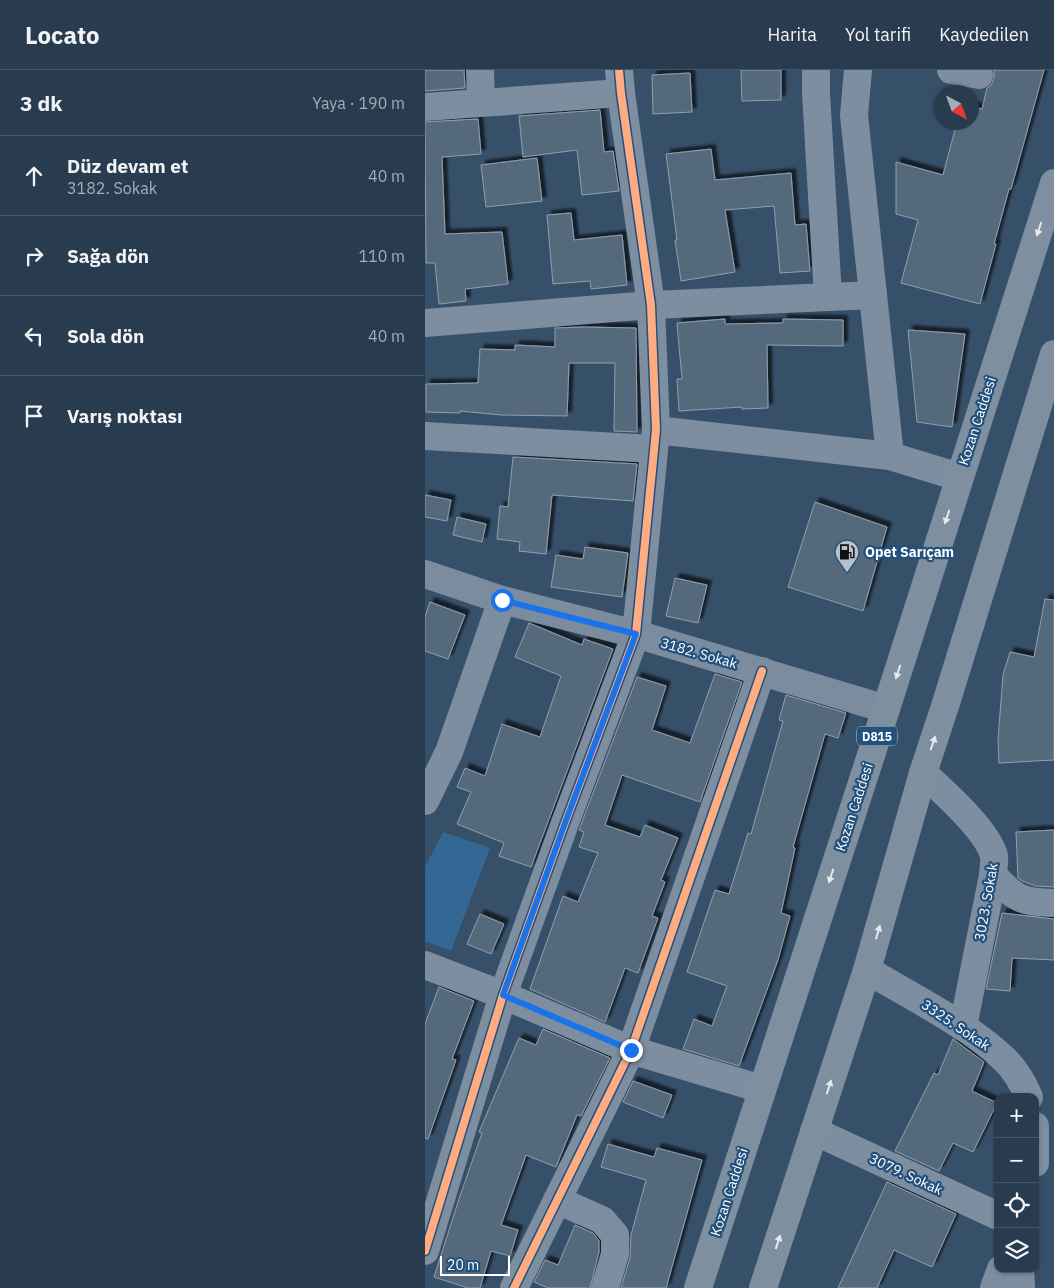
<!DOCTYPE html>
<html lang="tr">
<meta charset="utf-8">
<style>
:root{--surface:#293c4f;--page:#354759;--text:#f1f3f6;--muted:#a5adb7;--line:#455666}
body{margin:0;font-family:"IBM Plex Sans",sans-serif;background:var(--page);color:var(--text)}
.controls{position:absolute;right:15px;bottom:15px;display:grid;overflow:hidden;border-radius:10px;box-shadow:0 1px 4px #0004}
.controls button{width:45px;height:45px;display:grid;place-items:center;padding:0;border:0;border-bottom:1px solid var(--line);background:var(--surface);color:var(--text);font:25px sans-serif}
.compass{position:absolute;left:509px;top:15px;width:45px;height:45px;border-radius:50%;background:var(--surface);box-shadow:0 1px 4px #0004;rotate:139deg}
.scale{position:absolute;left:15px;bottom:12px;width:70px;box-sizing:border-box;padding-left:5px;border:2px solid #fff;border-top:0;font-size:14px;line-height:18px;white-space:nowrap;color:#fff;-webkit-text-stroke:4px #22517e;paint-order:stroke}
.stop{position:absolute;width:15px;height:15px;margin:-11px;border:4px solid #1a73e8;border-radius:50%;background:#fff}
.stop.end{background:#1a73e8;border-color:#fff;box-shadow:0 1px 5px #0008}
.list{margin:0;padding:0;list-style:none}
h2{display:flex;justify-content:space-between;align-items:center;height:65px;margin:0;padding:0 20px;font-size:21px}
h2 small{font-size:16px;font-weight:400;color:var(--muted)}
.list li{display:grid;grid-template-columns:32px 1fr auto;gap:15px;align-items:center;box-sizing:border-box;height:80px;padding:0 20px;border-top:1px solid var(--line)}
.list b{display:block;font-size:19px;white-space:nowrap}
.list p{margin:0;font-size:16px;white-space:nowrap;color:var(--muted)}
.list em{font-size:16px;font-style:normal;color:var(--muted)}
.icon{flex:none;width:28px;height:28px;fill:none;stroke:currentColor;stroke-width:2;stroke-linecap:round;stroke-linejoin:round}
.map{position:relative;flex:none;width:629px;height:1218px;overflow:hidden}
header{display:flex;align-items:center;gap:30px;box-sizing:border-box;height:70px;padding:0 25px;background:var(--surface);border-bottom:1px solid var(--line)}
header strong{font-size:24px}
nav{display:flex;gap:28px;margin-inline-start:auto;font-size:18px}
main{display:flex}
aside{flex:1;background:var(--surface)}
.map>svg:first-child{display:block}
.green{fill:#356795}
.building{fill:#55697c;stroke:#909fae;filter:url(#shadow)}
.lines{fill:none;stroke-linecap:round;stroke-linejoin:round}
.minor{stroke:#7d8ea0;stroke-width:28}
.major{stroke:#7b8c9f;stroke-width:28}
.highway{stroke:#7e90a0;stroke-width:28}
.cycleway-casing{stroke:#22517e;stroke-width:11}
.cycleway{stroke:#ffac80;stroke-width:8}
.oneway{fill:#e5e9ec}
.route{stroke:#1a73e8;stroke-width:6}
.labels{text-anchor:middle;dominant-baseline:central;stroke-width:4.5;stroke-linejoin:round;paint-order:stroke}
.shield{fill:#22517e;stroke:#bdcbd8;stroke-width:1}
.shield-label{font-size:12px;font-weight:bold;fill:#fff}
.street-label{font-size:14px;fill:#fff;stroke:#22517e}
.poi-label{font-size:14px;font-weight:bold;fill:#fff;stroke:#22517e;text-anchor:start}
</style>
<header>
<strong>Locato</strong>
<nav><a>Harita</a><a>Yol tarifi</a><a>Kaydedilen</a></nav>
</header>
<main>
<aside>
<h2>3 dk<small>Yaya · 190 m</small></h2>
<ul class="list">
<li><svg class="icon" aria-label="ahead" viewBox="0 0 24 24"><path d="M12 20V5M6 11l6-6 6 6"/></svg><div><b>Düz devam et</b><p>3182. Sokak</p></div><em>40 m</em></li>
<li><svg class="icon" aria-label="right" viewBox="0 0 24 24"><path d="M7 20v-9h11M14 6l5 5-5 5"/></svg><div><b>Sağa dön</b></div><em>110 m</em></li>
<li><svg class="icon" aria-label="left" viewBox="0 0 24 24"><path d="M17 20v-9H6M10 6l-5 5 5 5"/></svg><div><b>Sola dön</b></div><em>40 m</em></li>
<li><svg class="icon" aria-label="arrive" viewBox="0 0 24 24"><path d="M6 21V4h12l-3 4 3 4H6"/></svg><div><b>Varış noktası</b></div></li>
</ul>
</aside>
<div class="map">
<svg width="629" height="1218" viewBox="0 0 629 1218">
<defs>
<filter id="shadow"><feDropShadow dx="4.5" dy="-4.5" stdDeviation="1" flood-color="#0009"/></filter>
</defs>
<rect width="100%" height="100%" fill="#375069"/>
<path class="green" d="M18,762L65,778L26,881L0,871V797Z"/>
<g class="building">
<path d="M0,0H39L40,18L0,21Z"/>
<path d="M316,0H356V30L317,31Z"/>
<path d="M569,0H619L586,119H584L569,174H571L555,234L476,213L493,150L471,144V92L518,105L532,52H546V36L557,39L562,18L566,15L569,8Z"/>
<path d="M265,3L267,42L228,44L227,5Z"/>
<path d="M175,40L179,82L188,81L194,121L157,125L152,80L98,87L94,46Z"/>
<path d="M53,49L56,84L17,87L20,164L77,162L83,214L40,219L41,231L14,234L10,193H1L0,52Z"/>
<path d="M286,79L290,110L366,103L370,155L381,154L385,201L355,203L349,136L300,140L310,202L256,211L250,170H252L241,84Z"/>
<path d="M112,88L117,131L61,137L56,95Z"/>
<path d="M146,143L149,170L197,165L202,215L166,219L165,211L128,214L122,145Z"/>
<path d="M300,249V254L358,253V249L418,250V276L342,275L343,338L317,339V337L254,341L252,309H257L252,253Z"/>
<path d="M157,257L211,258L212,362L189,361L190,293H144L142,346L76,345L35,341V343L1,342V314L53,313L55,279L90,280V275L130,277V258Z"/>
<path d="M483,260L540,264L527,357L492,352Z"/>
<path d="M88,387L212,394L208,431L127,425L121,484L94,481L95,472L72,469L75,436L83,437Z"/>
<path d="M0,425L26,430L22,451L0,447Z"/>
<path d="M390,432L462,457L438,541L363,517Z"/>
<path d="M32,447L61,454L57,472L28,465Z"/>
<path d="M160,477L203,483L197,527L126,517L131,485L158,489Z"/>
<path d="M250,508L282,515L273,553L241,546Z"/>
<path d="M620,529L629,530V690L574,693L573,669L578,605L585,582L609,587Z"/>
<path d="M5,532L40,545L23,589L0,581V547Z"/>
<path d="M104,553L157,575L159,569L188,579L106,797L74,786L79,773L32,754L46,722L32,717L40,698L60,706L77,654L115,667L136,606L90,587Z"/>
<path d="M290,604L317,612L275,732L197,705L180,755L215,767L220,755L253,768L236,810L240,812L227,846L233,848L213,903L200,898L180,952L105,919L138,826L153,832L173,783L154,777L159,762L154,760L212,607L241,616L227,660L265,673Z"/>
<path d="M361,625L421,643L413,668L400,664L368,777L370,778L356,843L365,846L353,890L314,996L258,979L269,949L287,956L302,916L262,902L290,820L304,824L323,763L326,764L358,651L354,650Z"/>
<path d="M629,760V817L611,816L597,811L593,808L591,762Z"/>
<path d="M577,843L629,849V890L587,888L585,921L561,919Z"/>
<path d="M55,844L79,854L66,884L42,874Z"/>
<path d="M14,917L49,931L27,989L31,990L3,1069L0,1068V954Z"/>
<path d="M118,959L185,988L156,1046L152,1045L131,1097L101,1085L76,1155L93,1160L85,1186L66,1181L55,1218H43L9,1207L35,1126L57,1063L54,1062L94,968L111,975Z"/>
<path d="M528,969L559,992L547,1021L572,1033L548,1082L528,1073L514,1101L470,1081L509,1003L513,1005Z"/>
<path d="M208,1011L247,1025L238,1048L198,1032Z"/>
<path d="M183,1074L229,1087L232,1078L277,1090L241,1218H196L205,1188L206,1165L221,1110L176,1097Z"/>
<path d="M462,1112L531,1144L507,1197L469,1180L452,1218H413Z"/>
<path d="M150,1155L168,1163L174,1171V1182L165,1218H123L109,1212L120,1190L133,1195Z"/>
</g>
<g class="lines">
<g class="minor">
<path d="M55,0L56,32"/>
<path d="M391,0V23L403,227"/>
<path d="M433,0L429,45L465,386"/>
<path d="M526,0L554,5"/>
<path d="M0,37L196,23"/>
<path d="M0,253L226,235L448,225"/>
<path d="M231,360L465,386L534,407"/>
<path d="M0,366L228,379"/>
<path d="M498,703C517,720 563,761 569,786C570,791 568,799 568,805L538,957"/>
<path d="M0,731L24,682L77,530"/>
<path d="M568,805C590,829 596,832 629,833"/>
<path d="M0,895L78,925L206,980L337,1019"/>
<path d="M442,900C485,926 542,954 578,988C590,999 598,1013 604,1027"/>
<path d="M610,1056V1093"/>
<path d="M389,1061L573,1146"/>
<path d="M132,1130L177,1150L190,1165V1184L180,1218"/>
<path d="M0,1181L78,925L140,753L211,564L231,360L226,235L196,23L194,0"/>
<path d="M595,1199L596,1218"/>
<path d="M89,1218L206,980L337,601"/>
<path d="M569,1218L576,1199"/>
</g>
<path class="major" d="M0,504L77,530L211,564L461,639"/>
<g class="highway">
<path d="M273,1218L461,639L629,113"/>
<path d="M338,1218L442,900L498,703L521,633L629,284"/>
</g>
<defs>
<g id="cycleway">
<path d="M0,1181L78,925L140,753L211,564L231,360L226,235L196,23L194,0"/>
<path d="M89,1218L206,980L337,601"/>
</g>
</defs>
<use href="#cycleway" class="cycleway-casing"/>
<use href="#cycleway" class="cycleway"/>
</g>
<defs><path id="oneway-solid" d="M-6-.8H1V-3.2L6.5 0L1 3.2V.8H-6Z" transform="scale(1.25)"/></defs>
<g class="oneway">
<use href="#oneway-solid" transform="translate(614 159) rotate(108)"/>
<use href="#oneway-solid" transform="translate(522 447) rotate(108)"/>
<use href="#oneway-solid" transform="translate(473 602) rotate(108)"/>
<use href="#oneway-solid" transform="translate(508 673) rotate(-71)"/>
<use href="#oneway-solid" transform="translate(406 806) rotate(108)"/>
<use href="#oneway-solid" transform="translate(453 862) rotate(-74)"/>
<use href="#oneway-solid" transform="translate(404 1017) rotate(-72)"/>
<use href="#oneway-solid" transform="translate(353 1172) rotate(-72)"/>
</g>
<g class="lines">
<path class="route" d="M77,530L211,564L140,753L78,925L206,980"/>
</g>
<defs>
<symbol id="fuel-pin" viewBox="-11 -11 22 30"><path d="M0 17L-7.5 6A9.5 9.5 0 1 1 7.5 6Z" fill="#b9c2ca" stroke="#22517e"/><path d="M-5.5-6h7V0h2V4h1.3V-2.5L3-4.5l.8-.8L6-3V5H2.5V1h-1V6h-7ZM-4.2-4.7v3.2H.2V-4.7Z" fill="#111"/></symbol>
</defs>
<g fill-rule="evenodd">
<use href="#fuel-pin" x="408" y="468" width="28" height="38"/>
</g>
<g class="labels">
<rect class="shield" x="432" y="656.5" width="40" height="19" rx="4"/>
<g class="shield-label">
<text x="452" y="666">D815</text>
</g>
<g class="street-label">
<text transform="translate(552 351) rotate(-72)">Kozan Caddesi</text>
<text transform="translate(274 583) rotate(16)">3182. Sokak</text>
<text transform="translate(429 737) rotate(-72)">Kozan Caddesi</text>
<text transform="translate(561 832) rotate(-80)">3023. Sokak</text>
<text transform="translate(531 955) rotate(34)">3325. Sokak</text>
<text transform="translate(481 1104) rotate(25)">3079. Sokak</text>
<text transform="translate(304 1122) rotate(-72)">Kozan Caddesi</text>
</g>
<g class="poi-label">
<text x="440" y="482">Opet Sarıçam</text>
</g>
</g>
</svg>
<div class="controls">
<button>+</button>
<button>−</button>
<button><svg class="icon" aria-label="locate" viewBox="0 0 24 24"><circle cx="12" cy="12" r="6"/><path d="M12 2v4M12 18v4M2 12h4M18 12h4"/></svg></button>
<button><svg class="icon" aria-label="layers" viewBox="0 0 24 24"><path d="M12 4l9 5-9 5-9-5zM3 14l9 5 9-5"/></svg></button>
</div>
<svg class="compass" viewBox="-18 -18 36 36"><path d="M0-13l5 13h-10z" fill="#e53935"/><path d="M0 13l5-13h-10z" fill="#a5adb7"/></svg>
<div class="scale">20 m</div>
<div class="stop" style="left:77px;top:530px"></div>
<div class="stop end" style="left:206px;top:980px"></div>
</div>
</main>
